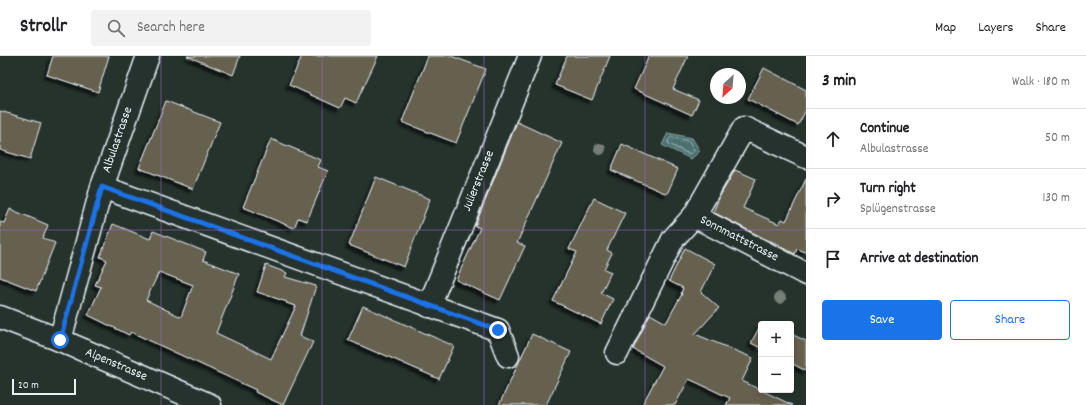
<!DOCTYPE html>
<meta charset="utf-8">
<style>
:root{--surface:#fff;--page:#f2f2f2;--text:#202124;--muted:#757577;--line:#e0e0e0;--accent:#1a73e8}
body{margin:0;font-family:Dekko,sans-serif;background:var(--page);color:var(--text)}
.controls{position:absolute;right:12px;bottom:12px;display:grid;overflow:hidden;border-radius:4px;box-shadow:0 2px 10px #0003}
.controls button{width:36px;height:36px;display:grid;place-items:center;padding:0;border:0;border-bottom:1px solid var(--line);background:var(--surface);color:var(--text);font:20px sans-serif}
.compass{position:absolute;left:710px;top:12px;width:36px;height:36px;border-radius:50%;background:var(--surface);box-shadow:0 2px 10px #0003;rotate:206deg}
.scale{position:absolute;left:12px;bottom:10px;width:64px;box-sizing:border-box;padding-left:4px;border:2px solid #e8f1f8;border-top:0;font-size:11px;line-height:14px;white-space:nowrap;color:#e8f1f8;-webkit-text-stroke:3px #26332d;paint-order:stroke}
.stop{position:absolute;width:12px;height:12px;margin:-9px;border:3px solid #1a73e8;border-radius:50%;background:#fff}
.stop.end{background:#1a73e8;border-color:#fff;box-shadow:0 1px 4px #0008}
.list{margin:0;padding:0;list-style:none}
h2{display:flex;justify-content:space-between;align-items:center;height:52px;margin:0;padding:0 16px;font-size:17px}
h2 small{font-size:13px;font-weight:400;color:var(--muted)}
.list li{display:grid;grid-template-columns:26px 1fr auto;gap:12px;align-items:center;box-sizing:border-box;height:60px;padding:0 16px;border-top:1px solid var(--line)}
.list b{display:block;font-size:15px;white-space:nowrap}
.list p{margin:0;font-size:13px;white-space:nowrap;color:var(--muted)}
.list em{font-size:13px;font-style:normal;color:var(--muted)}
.actions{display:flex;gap:8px;padding:12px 16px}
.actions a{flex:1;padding:9px 0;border:1px solid var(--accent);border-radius:4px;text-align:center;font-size:14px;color:var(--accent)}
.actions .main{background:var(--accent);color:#fff}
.icon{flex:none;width:22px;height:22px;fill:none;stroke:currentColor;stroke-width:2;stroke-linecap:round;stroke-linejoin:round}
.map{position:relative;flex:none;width:806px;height:349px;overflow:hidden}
header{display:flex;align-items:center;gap:24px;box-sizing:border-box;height:56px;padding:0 20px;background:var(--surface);border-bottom:1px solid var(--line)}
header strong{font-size:19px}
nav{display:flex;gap:22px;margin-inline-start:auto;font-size:14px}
.search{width:280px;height:36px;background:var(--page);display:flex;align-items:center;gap:10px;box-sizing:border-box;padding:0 14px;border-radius:4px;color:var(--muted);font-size:15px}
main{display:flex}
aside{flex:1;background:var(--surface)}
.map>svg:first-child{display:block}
.water{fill:url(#water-waves);stroke:#8aa4a6}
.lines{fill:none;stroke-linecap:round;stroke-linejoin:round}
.shore{stroke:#a9bdc1;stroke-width:1}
.building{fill:#66614f;stroke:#e8f1f8;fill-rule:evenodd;filter:url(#shadow)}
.minor-casing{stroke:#e8f1f8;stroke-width:25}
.minor{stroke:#26332d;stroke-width:22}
.tree{fill:#747f78}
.route{stroke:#1a73e8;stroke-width:5}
.grid{fill:none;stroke:#9c67d0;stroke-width:1;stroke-opacity:0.55}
.labels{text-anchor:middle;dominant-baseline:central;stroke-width:4;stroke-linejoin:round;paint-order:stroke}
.street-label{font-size:13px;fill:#e8f1f8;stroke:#26332d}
</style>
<header>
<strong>Strollr</strong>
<div class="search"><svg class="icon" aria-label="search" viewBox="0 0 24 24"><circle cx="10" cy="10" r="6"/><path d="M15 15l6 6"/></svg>Search here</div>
<nav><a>Map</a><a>Layers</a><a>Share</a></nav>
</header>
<main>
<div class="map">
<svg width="806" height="349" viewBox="0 0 806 349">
<defs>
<pattern id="water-waves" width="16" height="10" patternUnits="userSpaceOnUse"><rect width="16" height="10" fill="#4b706f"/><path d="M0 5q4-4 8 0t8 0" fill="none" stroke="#658584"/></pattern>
<filter id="shadow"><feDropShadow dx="-3.5" dy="3.5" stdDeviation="1" flood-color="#0009"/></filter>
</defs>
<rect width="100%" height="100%" fill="#26332d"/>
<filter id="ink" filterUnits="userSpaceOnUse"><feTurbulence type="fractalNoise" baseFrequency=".025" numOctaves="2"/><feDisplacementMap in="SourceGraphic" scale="8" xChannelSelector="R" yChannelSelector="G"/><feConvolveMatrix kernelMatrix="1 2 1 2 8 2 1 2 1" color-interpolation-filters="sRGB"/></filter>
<g filter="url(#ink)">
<path class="water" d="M668,77L692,82L700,95L691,103L662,89Z"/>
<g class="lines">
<path class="shore" d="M672,81L689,85L694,95L689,98L669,88L668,85Z"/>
</g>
<g class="building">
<path d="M53,0H109L98,36L47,19Z"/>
<path d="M187,0H240L233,19Z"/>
<path d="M302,0H378L356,47L345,42L340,52L289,29Z"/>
<path d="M428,0H451L486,13L456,87L402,66Z"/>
<path d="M567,0H610L592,44L555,29Z"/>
<path d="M649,0H688L673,33L699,44L692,59L634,33Z"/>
<path d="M764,12L806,34V54L798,69L748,43Z"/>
<path d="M166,45L220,66L193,133L139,112Z"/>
<path d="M0,55L41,67L30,103L0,94Z"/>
<path d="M517,66L562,87L517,187L525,190L500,244L456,224L480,172L475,170Z"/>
<path d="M271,83L321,104L318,111L328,115L307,165L298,162L294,172L243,151Z"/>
<path d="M622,88L678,113L667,138L611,114Z"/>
<path d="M735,114L756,123L743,152L779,168L782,163L786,165L806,123V196L797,193L795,198L779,190L780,189L763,182L713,156L720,140Z"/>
<path d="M376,121L430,143L404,211L349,189Z"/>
<path d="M594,142L625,157L607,194L612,197L604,213L611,216L601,237L613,243L601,268L553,245L577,196L569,193Z"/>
<path d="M10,153L48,169L43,182L55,187L36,235L0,221V166L4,167Z"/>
<path d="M113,168L150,183L153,175L206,196L203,204L239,218L216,277L271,303L296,250L286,247L287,246L257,236L266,209L287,217L285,221L316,230L300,280L313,286L283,349L255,336L256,334L131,276L129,279L88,259L101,231L95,229L107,204L100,201ZM159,216L193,229L181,261L146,244Z"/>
<path d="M685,192L715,208L701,236L719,252L695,278L753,302L742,325L792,349H726L730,342L689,323L675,349H642L663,310L633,293L650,258L666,267L682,238L681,237L683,232L669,225Z"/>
<path d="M363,250L454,290L439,323L380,297V298L348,284Z"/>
<path d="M761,268V292L751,287Z"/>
<path d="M532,278L571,296L546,349H499Z"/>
<path d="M791,278L806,285V315L791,307Z"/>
</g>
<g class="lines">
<defs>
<g id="minor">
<path d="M806,101L744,72L694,160L806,218"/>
<path d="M102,131L498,274L508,300"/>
<path d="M429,250L530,0"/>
<path d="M0,261L60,284L210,349"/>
<path d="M60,284L102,131L148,0"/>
<path d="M617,297L673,183L694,160"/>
</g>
</defs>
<use href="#minor" class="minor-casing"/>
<use href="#minor" class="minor"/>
</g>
<g class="tree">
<circle cx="600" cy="93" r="6"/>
<circle cx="780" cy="242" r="6"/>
</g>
</g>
<g class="lines" filter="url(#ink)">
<path class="route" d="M60,284L102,131L498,274"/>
</g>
<path class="grid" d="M161,0V349M322,0V349M484,0V349M645,0V349M0,174H806"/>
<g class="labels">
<g class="street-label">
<text transform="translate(118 84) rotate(-71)">Albulastrasse</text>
<text transform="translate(479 125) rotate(-68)">Julierstrasse</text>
<text transform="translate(739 183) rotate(27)">Sonnmattstrasse</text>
<text transform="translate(116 309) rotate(23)">Alpenstrasse</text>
</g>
</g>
</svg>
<div class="controls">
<button>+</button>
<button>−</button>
</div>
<svg class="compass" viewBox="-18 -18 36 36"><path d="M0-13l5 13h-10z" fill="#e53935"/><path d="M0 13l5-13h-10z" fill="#757577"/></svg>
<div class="scale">20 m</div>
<div class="stop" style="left:60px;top:284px"></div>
<div class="stop end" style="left:498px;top:274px"></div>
</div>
<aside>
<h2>3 min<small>Walk · 180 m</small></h2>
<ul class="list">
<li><svg class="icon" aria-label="ahead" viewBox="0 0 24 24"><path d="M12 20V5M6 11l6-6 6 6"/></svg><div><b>Continue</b><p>Albulastrasse</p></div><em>50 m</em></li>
<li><svg class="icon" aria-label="right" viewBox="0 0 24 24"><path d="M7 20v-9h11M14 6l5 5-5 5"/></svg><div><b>Turn right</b><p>Splügenstrasse</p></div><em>130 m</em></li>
<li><svg class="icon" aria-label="arrive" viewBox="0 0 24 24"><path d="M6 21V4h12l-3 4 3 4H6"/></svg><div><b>Arrive at destination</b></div></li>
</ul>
<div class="actions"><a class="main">Save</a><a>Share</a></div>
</aside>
</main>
